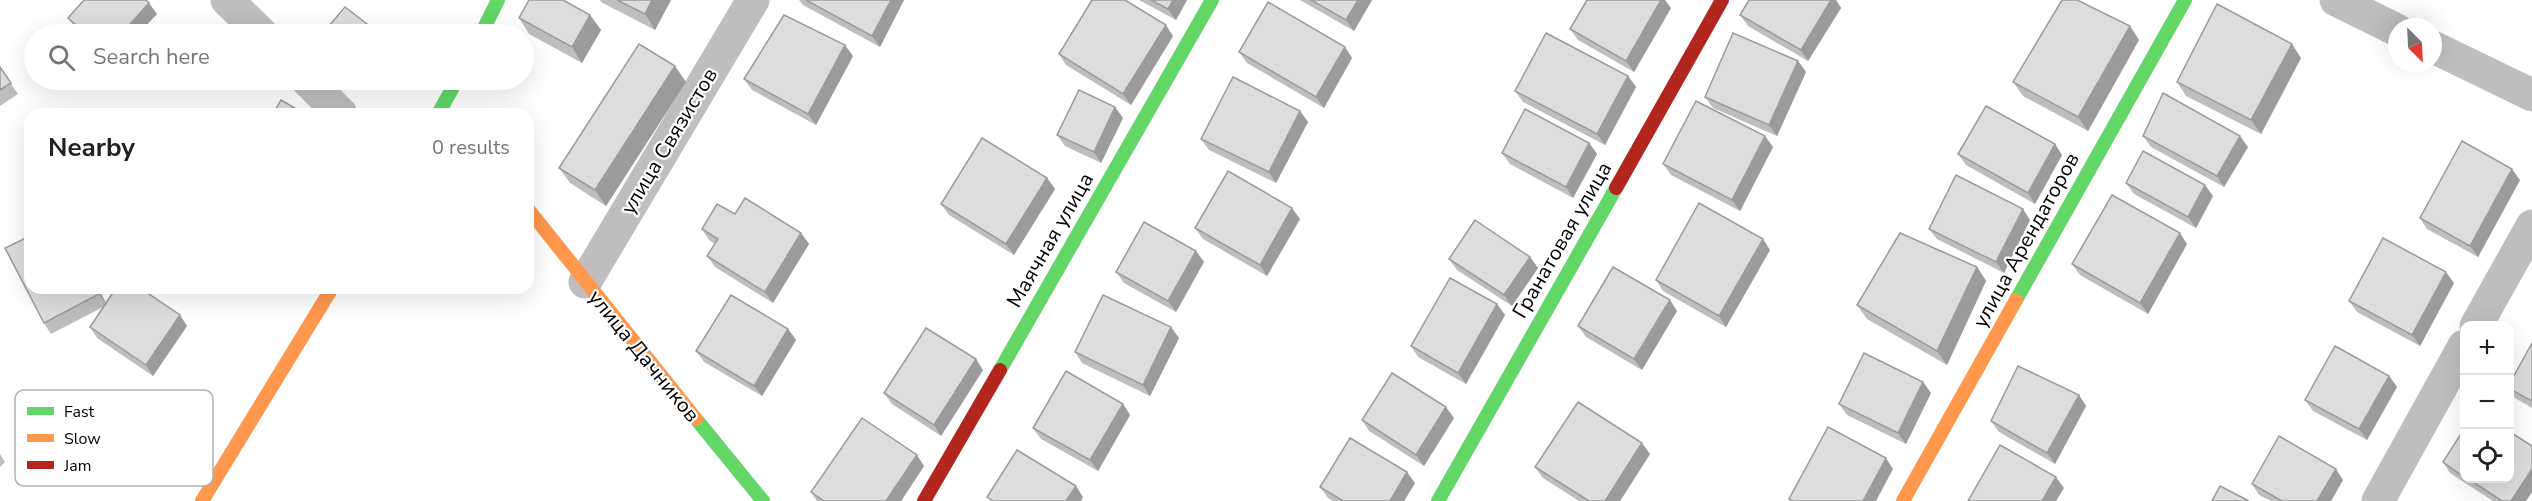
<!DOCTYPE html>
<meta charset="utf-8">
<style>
:root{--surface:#fff;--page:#f2f2f2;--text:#222;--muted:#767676;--line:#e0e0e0}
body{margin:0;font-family:"Nunito Sans",sans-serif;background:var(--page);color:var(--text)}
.controls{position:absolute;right:18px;bottom:18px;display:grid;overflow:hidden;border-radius:12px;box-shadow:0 6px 24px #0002}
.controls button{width:54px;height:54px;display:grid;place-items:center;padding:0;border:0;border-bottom:2px solid var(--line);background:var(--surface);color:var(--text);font:30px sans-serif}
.compass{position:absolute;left:2388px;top:18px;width:54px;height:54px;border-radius:50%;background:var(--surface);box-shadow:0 6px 24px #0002;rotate:156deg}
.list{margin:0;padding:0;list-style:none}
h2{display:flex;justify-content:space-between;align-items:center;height:78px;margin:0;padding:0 24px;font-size:26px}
h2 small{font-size:20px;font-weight:400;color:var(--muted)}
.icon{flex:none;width:33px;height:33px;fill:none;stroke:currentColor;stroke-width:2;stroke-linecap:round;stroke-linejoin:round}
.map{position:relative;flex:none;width:2532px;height:501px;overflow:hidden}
.search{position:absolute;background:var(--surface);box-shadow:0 6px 24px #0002;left:24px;top:24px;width:510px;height:66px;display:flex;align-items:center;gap:15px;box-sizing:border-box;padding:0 21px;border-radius:33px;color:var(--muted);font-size:22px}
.panel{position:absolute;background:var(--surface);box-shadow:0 6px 24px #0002;left:24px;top:108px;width:510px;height:186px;border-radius:18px}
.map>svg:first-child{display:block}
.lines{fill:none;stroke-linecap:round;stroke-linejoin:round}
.street{stroke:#bebebe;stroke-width:33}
.fast{stroke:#63d668;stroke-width:14}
.slow{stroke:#ff974d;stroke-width:14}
.jam{stroke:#b3261e;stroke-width:14}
.wall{fill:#bebebe}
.shaded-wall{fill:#9b9b9b}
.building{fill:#ddd;stroke:#9b9b9b;stroke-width:1.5}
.labels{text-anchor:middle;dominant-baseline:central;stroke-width:4.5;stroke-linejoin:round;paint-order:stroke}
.street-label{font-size:21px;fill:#000;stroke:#fff}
.key{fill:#fff;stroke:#b2b2b2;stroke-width:1.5}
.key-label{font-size:16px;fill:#000}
</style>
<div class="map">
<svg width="2532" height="501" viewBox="0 0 2532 501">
<rect width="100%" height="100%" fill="#fff"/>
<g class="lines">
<g class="street">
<path d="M227,0L262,34"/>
<path d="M2336,0L2397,30"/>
<path d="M2433,47L2532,95"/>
<path d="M307,80L341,114"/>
<path d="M585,282L753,0"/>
<path d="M2476,326L2532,226"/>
<path d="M2378,501L2464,346"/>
</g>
<g class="fast">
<path d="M481,34L498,0"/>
<path d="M438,114L457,80"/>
<path d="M2016,300L2185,0"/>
<path d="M1000,370L1212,0"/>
<path d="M696,419L763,501"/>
<path d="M1438,501L1616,188"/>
</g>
<g class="slow">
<path d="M528,209L696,419"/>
<path d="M202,501L332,288"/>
<path d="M1903,501L2016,300"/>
</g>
<g class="jam">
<path d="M1616,188L1722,0"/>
<path d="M924,501L1000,370"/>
</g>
</g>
<g class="wall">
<path d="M600,0H671L655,30L601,2Z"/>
<path d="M799,0H904L880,47L803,5Z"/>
<path d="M1139,0H1187L1176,20Z"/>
<path d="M1300,0H1372L1354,31Z"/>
<path d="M1749,0H1836L1841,8L1808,61L1748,26L1740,15Z"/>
<path d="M1671,8L1634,72L1578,40L1570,29Z"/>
<path d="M157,14L138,34H83L76,29L68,18Z"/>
<path d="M590,15L601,30L582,63L529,34L519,18Z"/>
<path d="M1173,36L1131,105L1066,65L1059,54Z"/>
<path d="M2139,40L2088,131L2023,96L2013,82Z"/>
<path d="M1345,47L1352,58L1324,108L1247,63L1239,52Z"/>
<path d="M853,56L816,125L752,90L744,79Z"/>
<path d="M2301,58L2261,134L2186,96L2177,82Z"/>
<path d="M1798,61L1806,72L1777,136L1713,108L1705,97Z"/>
<path d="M0,67L18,94L0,106Z"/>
<path d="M1628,76L1636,87L1605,145L1523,102L1515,91Z"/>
<path d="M686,82L606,206L570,183L559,168Z"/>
<path d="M1115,107L1123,118L1101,163L1065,146L1057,135Z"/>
<path d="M1300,111L1308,122L1276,183L1209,150L1201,139Z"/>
<path d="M2143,136L2248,147L2224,187L2151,147Z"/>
<path d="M1589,143L1597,154L1573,198L1510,164L1502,153Z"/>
<path d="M1773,147L1740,211L1671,175L1663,164Z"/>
<path d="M1958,154L2062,155L2035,204L1966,165Z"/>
<path d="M1047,178L1055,189L1014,255L949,215L941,204Z"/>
<path d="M2520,180L2478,257L2427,229L2420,218Z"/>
<path d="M2126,183L2213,196L2196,228L2134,194Z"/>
<path d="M735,214L801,233L809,244L773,303L715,267L707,256L715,244L709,240L702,229Z"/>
<path d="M1300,219L1267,276L1203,239L1195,228Z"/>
<path d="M2030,220L2004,273L1937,239L1929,229Z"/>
<path d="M2187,244L2148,314L2080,275L2072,264Z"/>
<path d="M1770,250L1726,327L1663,291L1656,280Z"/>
<path d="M1196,251L1204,262L1176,312L1124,283L1116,272Z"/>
<path d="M1530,257L1538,268L1512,306L1457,270L1449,259Z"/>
<path d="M1977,267L1986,281L1947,365L1867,319L1857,305Z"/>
<path d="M2454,283L2420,346L2357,312L2349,301Z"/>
<path d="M30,288H98L106,303L187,326L153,376L97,338L90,327L103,307L51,334L44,323Z"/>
<path d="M1497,304L1505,315L1466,384L1418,357L1411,346Z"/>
<path d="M1677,311L1642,370L1586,337L1578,326Z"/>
<path d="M788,329L796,340L762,396L704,362L696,351Z"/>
<path d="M1179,338L1150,396L1082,363L1075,352Z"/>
<path d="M2532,343V408L2515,398L2510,391V383Z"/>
<path d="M983,370L941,436L892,404L884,393Z"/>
<path d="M2389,376L2397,387L2367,440L2313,411L2305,400Z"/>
<path d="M1923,382L1931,393L1906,444L1847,415L1839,404Z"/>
<path d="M2079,395L2086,406L2055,464L1999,432L1991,421Z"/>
<path d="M1123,404L1130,415L1098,471L1041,439L1033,428Z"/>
<path d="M1454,418L1424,466L1369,431L1362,420Z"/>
<path d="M2464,429V478H2510L2532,492L2526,501H2493L2450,473L2443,462Z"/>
<path d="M0,454L5,462L0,467Z"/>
<path d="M1650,454L1620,501H1579L1543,478L1535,467Z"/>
<path d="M924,466L901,501H817L811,492Z"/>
<path d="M2343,480L2331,501H2271L2259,495L2252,484Z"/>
<path d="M1415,483L1404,501H1333L1328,498L1320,487Z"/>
</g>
<g class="shaded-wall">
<path d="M652,0H671L655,30L645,14Z"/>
<path d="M891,0H904L880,47L872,36Z"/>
<path d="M1173,0H1187L1176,20L1168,9Z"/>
<path d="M1358,0H1372L1354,31L1346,20Z"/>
<path d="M1661,0H1665L1671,8L1634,72L1626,61Z"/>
<path d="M1831,0H1836L1841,8L1808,61L1801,50Z"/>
<path d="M149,3L157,14L138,34H121Z"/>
<path d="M590,15L601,30L582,63L572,47Z"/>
<path d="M1166,25L1173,36L1131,105L1123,94Z"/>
<path d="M2130,26L2139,40L2088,131L2078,117Z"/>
<path d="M2292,44L2301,58L2261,134L2251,120Z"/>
<path d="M845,45L853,56L816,125L808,114Z"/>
<path d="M1345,47L1352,58L1324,108L1316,97Z"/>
<path d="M1798,61L1806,72L1777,136L1769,125Z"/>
<path d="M675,66L686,82L606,206L595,190Z"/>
<path d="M1628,76L1636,87L1605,145L1597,134Z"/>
<path d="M362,80H369L365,84Z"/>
<path d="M1115,107L1123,118L1101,163L1094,152Z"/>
<path d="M1300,111L1308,122L1276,183L1269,172Z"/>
<path d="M1765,136L1773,147L1740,211L1732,200Z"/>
<path d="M2240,136L2248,147L2224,187L2217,176Z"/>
<path d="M1589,143L1597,154L1573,198L1566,187Z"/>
<path d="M2055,144L2062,155L2035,204L2028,193Z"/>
<path d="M2512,169L2520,180L2478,257L2470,246Z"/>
<path d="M1047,178L1055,189L1014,255L1006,244Z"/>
<path d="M2205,185L2213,196L2196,228L2188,217Z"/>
<path d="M1292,208L1300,219L1267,276L1260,265Z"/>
<path d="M2023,209L2030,220L2004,273L1996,262Z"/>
<path d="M801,233L809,244L773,303L765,292Z"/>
<path d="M2180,233L2187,244L2148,314L2140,303Z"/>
<path d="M1763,239L1770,250L1726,327L1719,316Z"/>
<path d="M1196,251L1204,262L1176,312L1168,301Z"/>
<path d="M1530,257L1538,268L1512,306L1504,295Z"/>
<path d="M1977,267L1986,281L1947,365L1937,351Z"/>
<path d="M2446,272L2454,283L2420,346L2412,335Z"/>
<path d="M96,288H98L107,305L99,294Z"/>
<path d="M1670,300L1677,311L1642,370L1634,359Z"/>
<path d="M1497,304L1505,315L1466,384L1458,373Z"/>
<path d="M180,315L187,326L153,376L146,365Z"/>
<path d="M1171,327L1179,338L1150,396L1143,385Z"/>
<path d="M788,329L796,340L762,396L754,386Z"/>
<path d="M976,359L983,370L941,436L934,425Z"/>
<path d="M2389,376L2397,387L2367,440L2359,429Z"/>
<path d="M1923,382L1931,393L1906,444L1898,433Z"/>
<path d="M2079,395L2086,406L2055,464L2047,453Z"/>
<path d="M1123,404L1130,415L1098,471L1090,460Z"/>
<path d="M1446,407L1454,418L1424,466L1416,455Z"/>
<path d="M1642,443L1650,454L1620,501H1605Z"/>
<path d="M917,455L924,466L901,501H886Z"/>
<path d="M1886,458L1893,469L1876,501H1863Z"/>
<path d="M2336,469L2343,480L2331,501H2317Z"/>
<path d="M2532,469V492L2526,501H2511Z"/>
<path d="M1407,472L1415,483L1404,501H1390Z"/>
<path d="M2056,477L2064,488L2056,501H2042Z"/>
<path d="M1076,486L1083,497L1081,501H1066Z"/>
</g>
<g class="building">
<path d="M84,0H146L149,3L121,34H87L68,18Z"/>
<path d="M529,0H563L590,15L572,47L519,18Z"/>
<path d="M617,0H652L645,14Z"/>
<path d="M806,0H891L872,36Z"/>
<path d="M1092,0H1125L1166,25L1123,94L1059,54Z"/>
<path d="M1151,0H1173L1168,9Z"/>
<path d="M1311,0H1358L1346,20Z"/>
<path d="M1587,0H1661L1626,61L1570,29Z"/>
<path d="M1749,0H1831L1801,50L1740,15Z"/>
<path d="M2062,0H2077L2130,26L2078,117L2013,82Z"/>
<path d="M1268,2L1345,47L1316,97L1239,52Z"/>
<path d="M2217,4L2292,44L2251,120L2177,82Z"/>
<path d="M345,7L380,34H322Z"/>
<path d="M784,15L845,45L808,114L744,79Z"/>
<path d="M1546,33L1628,76L1597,134L1515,91Z"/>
<path d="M1733,33L1798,61L1769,125L1705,97Z"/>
<path d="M639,44L675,66L595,190L559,168Z"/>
<path d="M0,67L11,83L0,90Z"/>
<path d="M1233,77L1300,111L1269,172L1201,139Z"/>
<path d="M1079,90L1115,107L1094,152L1057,135Z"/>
<path d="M2163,93L2240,136L2217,176L2143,136Z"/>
<path d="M281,100L305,114H273Z"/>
<path d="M1696,101L1765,136L1732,200L1663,164Z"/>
<path d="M1986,106L2055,144L2028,193L1958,154Z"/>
<path d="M1525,109L1589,143L1566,187L1502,153Z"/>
<path d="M982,138L1047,178L1006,244L941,204Z"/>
<path d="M2462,141L2512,169L2470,246L2420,218Z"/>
<path d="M2143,151L2205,185L2188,217L2126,183Z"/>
<path d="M1228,171L1292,208L1260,265L1195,228Z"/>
<path d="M1956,175L2023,209L1996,262L1929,229Z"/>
<path d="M2112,195L2180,233L2140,303L2072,264Z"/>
<path d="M745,198L801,233L765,292L707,256L718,239L702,229L717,204L735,214Z"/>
<path d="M1699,203L1763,239L1719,316L1656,280Z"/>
<path d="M1475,220L1530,257L1504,295L1449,259Z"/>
<path d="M1144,222L1196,251L1168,301L1116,272Z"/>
<path d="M1900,233L1977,267L1937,351L1857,305Z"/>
<path d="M30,236V288H96L99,294L44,323L5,248Z"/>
<path d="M2383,238L2446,272L2412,335L2349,301Z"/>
<path d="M1613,267L1670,300L1634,359L1578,326Z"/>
<path d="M1450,278L1497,304L1458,373L1411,346Z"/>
<path d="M116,288H140L180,315L146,365L90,327Z"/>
<path d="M731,295L788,329L754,386L696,351Z"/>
<path d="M1103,295L1171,327L1143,385L1075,352Z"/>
<path d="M926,328L976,359L934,425L884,393Z"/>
<path d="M2532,343V401L2510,389V383Z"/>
<path d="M2335,346L2389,376L2359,429L2305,400Z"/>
<path d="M1864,353L1923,382L1898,433L1839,404Z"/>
<path d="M2018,366L2079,395L2047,453L1991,421Z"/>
<path d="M1066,371L1123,404L1090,460L1033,428Z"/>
<path d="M1392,373L1446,407L1416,455L1362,420Z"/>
<path d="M1578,402L1642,443L1605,501H1589L1535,467Z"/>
<path d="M862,418L917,455L886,501H824L811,492Z"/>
<path d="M1828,427L1886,458L1863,501H1793L1789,499Z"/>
<path d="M2464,429V477L2443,462Z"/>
<path d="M2510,432L2532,446V469L2511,501H2502L2467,478H2510Z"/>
<path d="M2279,436L2336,469L2317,501H2282L2252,484Z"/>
<path d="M1350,438L1407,472L1390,501H1343L1320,487Z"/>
<path d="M2000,445L2056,477L2042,501H1968Z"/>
<path d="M1017,450L1076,486L1066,501H993L987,497Z"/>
<path d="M2220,486L2249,501H2212Z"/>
</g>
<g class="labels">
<g class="street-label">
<text transform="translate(669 141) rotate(-59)">улица Связистов</text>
<text transform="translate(1050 240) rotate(-60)">Маячная улица</text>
<text transform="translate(1562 240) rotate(-60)">Гранатовая улица</text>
<text transform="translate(2026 240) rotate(-61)">улица Арендаторов</text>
<text transform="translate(644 356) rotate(51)">улица Дачников</text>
</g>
</g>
<rect x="15" y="390" width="198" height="96" rx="9" class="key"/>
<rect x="27" y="407" width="27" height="8" fill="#63d668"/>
<rect x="27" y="434" width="27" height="8" fill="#ff974d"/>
<rect x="27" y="461" width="27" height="8" fill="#b3261e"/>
<g class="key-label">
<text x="64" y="417">Fast</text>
<text x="64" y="444">Slow</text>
<text x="64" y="471">Jam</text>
</g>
</svg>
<div class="controls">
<button>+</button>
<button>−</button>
<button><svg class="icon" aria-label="locate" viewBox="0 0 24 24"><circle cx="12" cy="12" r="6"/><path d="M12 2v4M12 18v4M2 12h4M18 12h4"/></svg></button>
</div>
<svg class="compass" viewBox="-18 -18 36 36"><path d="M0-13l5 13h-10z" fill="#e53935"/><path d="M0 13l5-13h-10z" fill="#767676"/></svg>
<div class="search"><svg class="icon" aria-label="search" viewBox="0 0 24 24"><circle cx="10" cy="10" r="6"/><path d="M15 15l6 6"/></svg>Search here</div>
<section class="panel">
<h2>Nearby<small>0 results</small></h2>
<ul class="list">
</ul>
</section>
</div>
